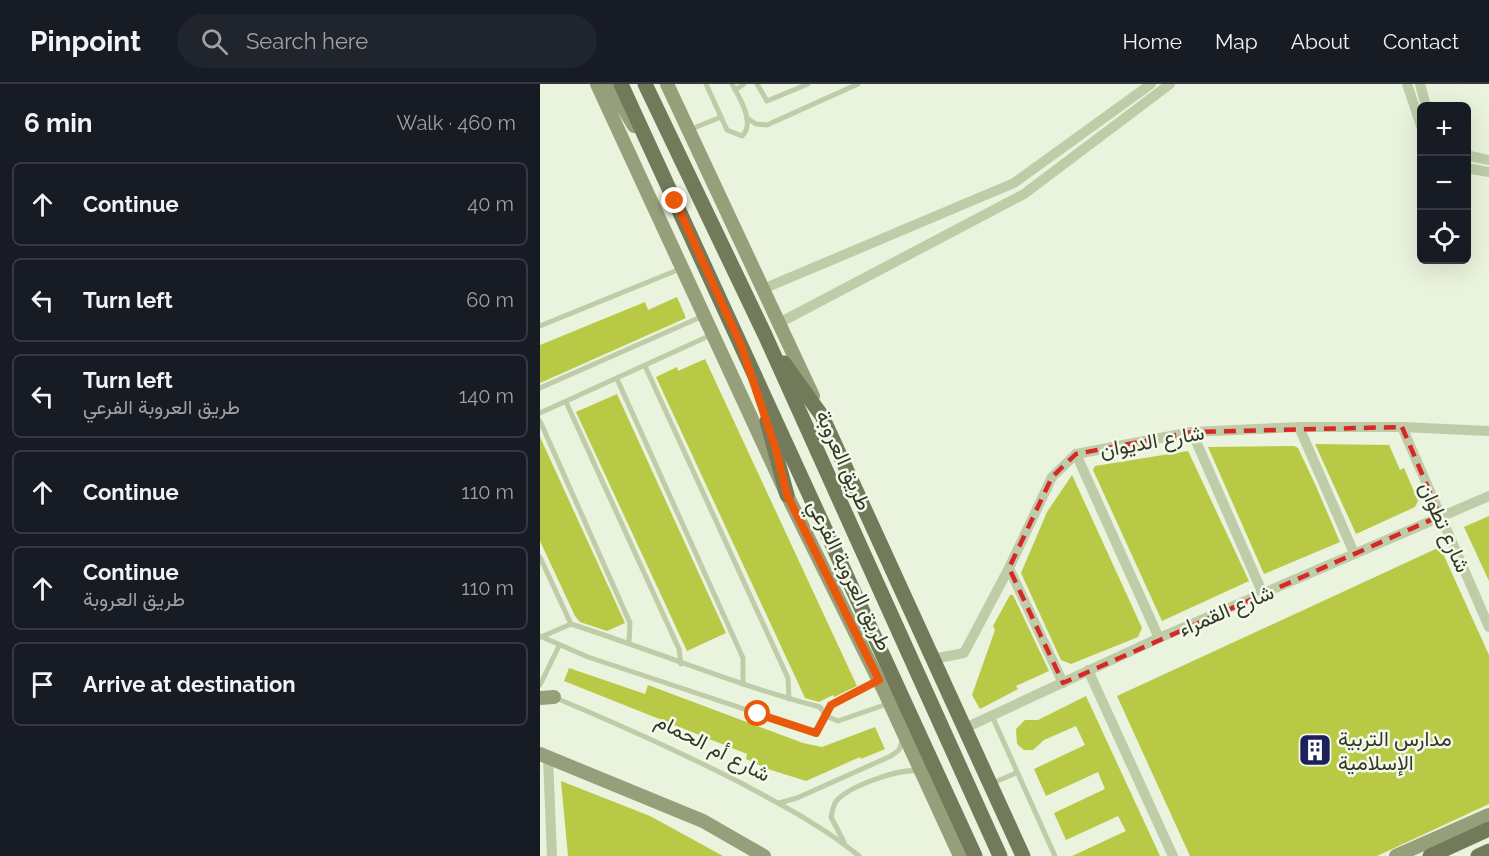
<!DOCTYPE html>
<meta charset="utf-8">
<style>
:root{--surface:#171b24;--page:#20242c;--text:#f1f3f6;--muted:#9ea1a6;--line:#363941}
body{margin:0;font-family:Raleway,Vazirmatn,sans-serif;background:var(--page);color:var(--text)}
.controls{position:absolute;right:18px;top:18px;display:grid;overflow:hidden;border-radius:9px;box-shadow:0 6px 24px #0002}
.controls button{width:54px;height:54px;display:grid;place-items:center;padding:0;border:0;border-bottom:2px solid var(--line);background:var(--surface);color:var(--text);font:30px sans-serif}
.stop{position:absolute;width:18px;height:18px;margin:-14px;border:4px solid #ea580c;border-radius:50%;background:#fff}
.stop.end{background:#ea580c;border-color:#fff;box-shadow:0 2px 6px #0008}
.list{margin:0;padding:0;list-style:none}
h2{display:flex;justify-content:space-between;align-items:center;height:78px;margin:0;padding:0 24px;font-size:26px}
h2 small{font-size:20px;font-weight:400;color:var(--muted)}
.list li{display:grid;grid-template-columns:39px 1fr auto;gap:18px;align-items:center;box-sizing:border-box;height:84px;margin:0 12px 12px;padding:0 12px;border:2px solid var(--line);border-radius:9px}
.list b{display:block;font-size:22px;white-space:nowrap}
.list p{margin:0;font-size:20px;white-space:nowrap;color:var(--muted)}
.list em{font-size:20px;font-style:normal;color:var(--muted)}
.icon{flex:none;width:33px;height:33px;fill:none;stroke:currentColor;stroke-width:2;stroke-linecap:round;stroke-linejoin:round}
.map{position:relative;flex:none;width:949px;height:772px;overflow:hidden}
header{display:flex;align-items:center;gap:36px;box-sizing:border-box;height:84px;padding:0 30px;background:var(--surface);border-bottom:2px solid var(--line)}
header strong{font-size:28px}
nav{display:flex;gap:33px;margin-inline-start:auto;font-size:21px}
.search{width:420px;height:54px;background:var(--page);display:flex;align-items:center;gap:15px;box-sizing:border-box;padding:0 21px;border-radius:33px;color:var(--muted);font-size:22px}
main{display:flex}
aside{flex:1;background:var(--surface)}
.map>svg:first-child{display:block}
.building{fill:#b8c945}
.lines{fill:none;stroke-linecap:round;stroke-linejoin:round}
.lane{stroke:#bfcca8;stroke-width:5}
.street{stroke:#bfcca8;stroke-width:10}
.secondary{stroke:#969f79;stroke-width:14}
.primary{stroke:#737a59;stroke-width:15}
.route{stroke:#ea580c;stroke-width:8}
.marked{fill:none;stroke:#d62828;stroke-width:4.5;stroke-dasharray:12 8;stroke-linejoin:round}
.labels{text-anchor:middle;dominant-baseline:central;stroke-width:5;stroke-linejoin:round;paint-order:stroke}
.street-label{font-size:21px;fill:#353829;stroke:#f3fae9}
.poi-label{font-size:21px;fill:#353829;stroke:#f3fae9;text-anchor:start}
</style>
<header>
<strong>Pinpoint</strong>
<div class="search"><svg class="icon" aria-label="search" viewBox="0 0 24 24"><circle cx="10" cy="10" r="6"/><path d="M15 15l6 6"/></svg>Search here</div>
<nav><a>Home</a><a>Map</a><a>About</a><a>Contact</a></nav>
</header>
<main>
<aside>
<h2>6 min<small>Walk · 460 m</small></h2>
<ul class="list">
<li><svg class="icon" aria-label="ahead" viewBox="0 0 24 24"><path d="M12 20V5M6 11l6-6 6 6"/></svg><div><b>Continue</b></div><em>40 m</em></li>
<li><svg class="icon" aria-label="left" viewBox="0 0 24 24"><path d="M17 20v-9H6M10 6l-5 5 5 5"/></svg><div><b>Turn left</b></div><em>60 m</em></li>
<li><svg class="icon" aria-label="left" viewBox="0 0 24 24"><path d="M17 20v-9H6M10 6l-5 5 5 5"/></svg><div><b>Turn left</b><p>طريق العروبة الفرعي</p></div><em>140 m</em></li>
<li><svg class="icon" aria-label="ahead" viewBox="0 0 24 24"><path d="M12 20V5M6 11l6-6 6 6"/></svg><div><b>Continue</b></div><em>110 m</em></li>
<li><svg class="icon" aria-label="ahead" viewBox="0 0 24 24"><path d="M12 20V5M6 11l6-6 6 6"/></svg><div><b>Continue</b><p>طريق العروبة</p></div><em>110 m</em></li>
<li><svg class="icon" aria-label="arrive" viewBox="0 0 24 24"><path d="M6 21V4h12l-3 4 3 4H6"/></svg><div><b>Arrive at destination</b></div></li>
</ul>
</aside>
<div class="map">
<svg width="949" height="772" viewBox="0 0 949 772">
<rect width="100%" height="100%" fill="#eaf3dd"/>
<g class="building">
<path d="M137,213L146,234L0,299V261L105,218L108,226Z"/>
<path d="M165,275L317,602L294,613L293,611L279,618L265,614L116,293L137,283L138,287Z"/>
<path d="M77,310L186,549L147,567L36,328Z"/>
<path d="M0,353L85,539L67,547L40,538L35,532L0,457Z"/>
<path d="M775,360L849,361L860,386L864,384L878,417L875,423L816,450Z"/>
<path d="M754,362L758,364L775,400L800,458L724,490L668,363Z"/>
<path d="M648,367L709,497L622,537L553,386L555,382Z"/>
<path d="M532,391L602,544L598,553L531,580L521,576L481,489L507,428Z"/>
<path d="M949,432V497L924,443Z"/>
<path d="M900,463L949,571V720L837,772H650L577,612Z"/>
<path d="M470,511H473L509,587L476,602L478,605L440,625L432,611L455,546L453,542Z"/>
<path d="M29,584L105,610L108,601L263,659L282,663L335,643L345,665L321,675L320,673L266,697L228,685L206,675L207,670L24,597Z"/>
<path d="M546,612L620,772H532L586,747L578,732L526,756L514,729L565,705L558,688L506,712L494,685L545,661L536,642L504,656L493,666H484L477,660L476,645L485,636H498Z"/>
<path d="M21,697L110,732L183,772H28Z"/>
</g>
<g class="lines">
<g class="lane">
<path d="M166,0L187,46L202,52C216,39 199,13 192,0"/>
<path d="M217,0L227,17L268,0"/>
<path d="M195,6L204,0"/>
<path d="M207,34L216,40L227,41L318,0"/>
<path d="M149,46L181,33"/>
<path d="M0,242L140,185"/>
<path d="M105,282L248,594L249,615"/>
<path d="M77,295L203,574V600"/>
<path d="M0,304L163,232"/>
<path d="M26,318L139,565L141,580"/>
<path d="M0,329L171,251"/>
<path d="M0,337L90,539L89,559"/>
<path d="M0,473L31,540C115,567 195,601 280,623L286,632L298,637L350,619"/>
<path d="M0,552L48,573L276,649L291,620L339,596"/>
<path d="M1,553L31,540"/>
<path d="M0,601L19,562"/>
<path d="M16,614C78,640 138,667 199,698C240,720 283,742 319,772"/>
<path d="M452,632L515,772"/>
<path d="M453,699L476,689"/>
<path d="M239,719L257,714L351,672L359,666L364,653"/>
<path d="M304,758L291,733C292,729 293,723 295,719C305,703 360,684 378,687"/>
</g>
<g class="street">
<path d="M867,0L882,45"/>
<path d="M880,0L886,22"/>
<path d="M926,71L949,76"/>
<path d="M926,84L949,88"/>
<path d="M223,205L474,99L611,0"/>
<path d="M239,239L484,110L630,0"/>
<path d="M759,343L814,469"/>
<path d="M862,343L949,543"/>
<path d="M652,348L723,510"/>
<path d="M536,370L619,554"/>
<path d="M469,484L523,599"/>
<path d="M393,575L424,569L469,484L512,393L536,370L652,348L759,343H862L949,347"/>
<path d="M548,586L633,772"/>
<path d="M425,644L619,554L949,412"/>
<path d="M8,674L12,772"/>
</g>
<g class="secondary">
<path d="M57,0L247,411L346,611L420,772"/>
<path d="M69,0L94,42"/>
<path d="M127,0L273,312"/>
<path d="M0,614L14,613"/>
<path d="M0,670L163,737L224,772"/>
<path d="M856,772L949,731"/>
</g>
<g class="primary">
<path d="M81,0L435,772"/>
<path d="M105,0L225,251L460,772"/>
<path d="M244,279L282,332L483,772"/>
<path d="M227,337L247,411"/>
<path d="M890,772L949,745"/>
<path d="M938,772L949,767"/>
</g>
</g>
<g class="lines">
<path class="route" d="M135,117L201,261L236,366L247,411L339,596L291,621L276,649L218,630"/>
</g>
<path class="marked" d="M862,343L900,432L523,599L469,484L512,393L536,370L652,348Z"/>
<defs>
<symbol id="building-square" viewBox="-11 -11 22 22"><rect x="-9" y="-9" width="18" height="18" rx="4" fill="#1d205b" stroke="#f3fae9"/><path d="M-4-6H4V6H1V3H-1V6H-4ZM-2.5-4.3h1.7v1.8h-1.7ZM.8-4.3h1.7v1.8H.8ZM-2.5-1h1.7V.8h-1.7ZM.8-1h1.7V.8H.8Z" fill="#fff"/></symbol>
</defs>
<g fill-rule="evenodd">
<use href="#building-square" x="756" y="647" width="38" height="38"/>
</g>
<g class="labels">
<g class="street-label">
<text transform="translate(612 357) rotate(-10)">شارع الديوان</text>
<text transform="translate(304 376) rotate(66)">طريق العروبة</text>
<text transform="translate(905 443) rotate(66)">شارع تطوان</text>
<text transform="translate(310 491) rotate(64)">طريق العروبة الفرعي</text>
<text transform="translate(686 526) rotate(-23)">شارع القمراء</text>
<text transform="translate(173 663) rotate(27)">شارع أم الحمام</text>
</g>
<g class="poi-label">
<text x="798" y="654">مدارس التربية<tspan x="798" dy="24">الإسلامية</tspan></text>
</g>
</g>
</svg>
<div class="controls">
<button>+</button>
<button>−</button>
<button><svg class="icon" aria-label="locate" viewBox="0 0 24 24"><circle cx="12" cy="12" r="6"/><path d="M12 2v4M12 18v4M2 12h4M18 12h4"/></svg></button>
</div>
<div class="stop" style="left:218px;top:630px"></div>
<div class="stop end" style="left:135px;top:117px"></div>
</div>
</main>
